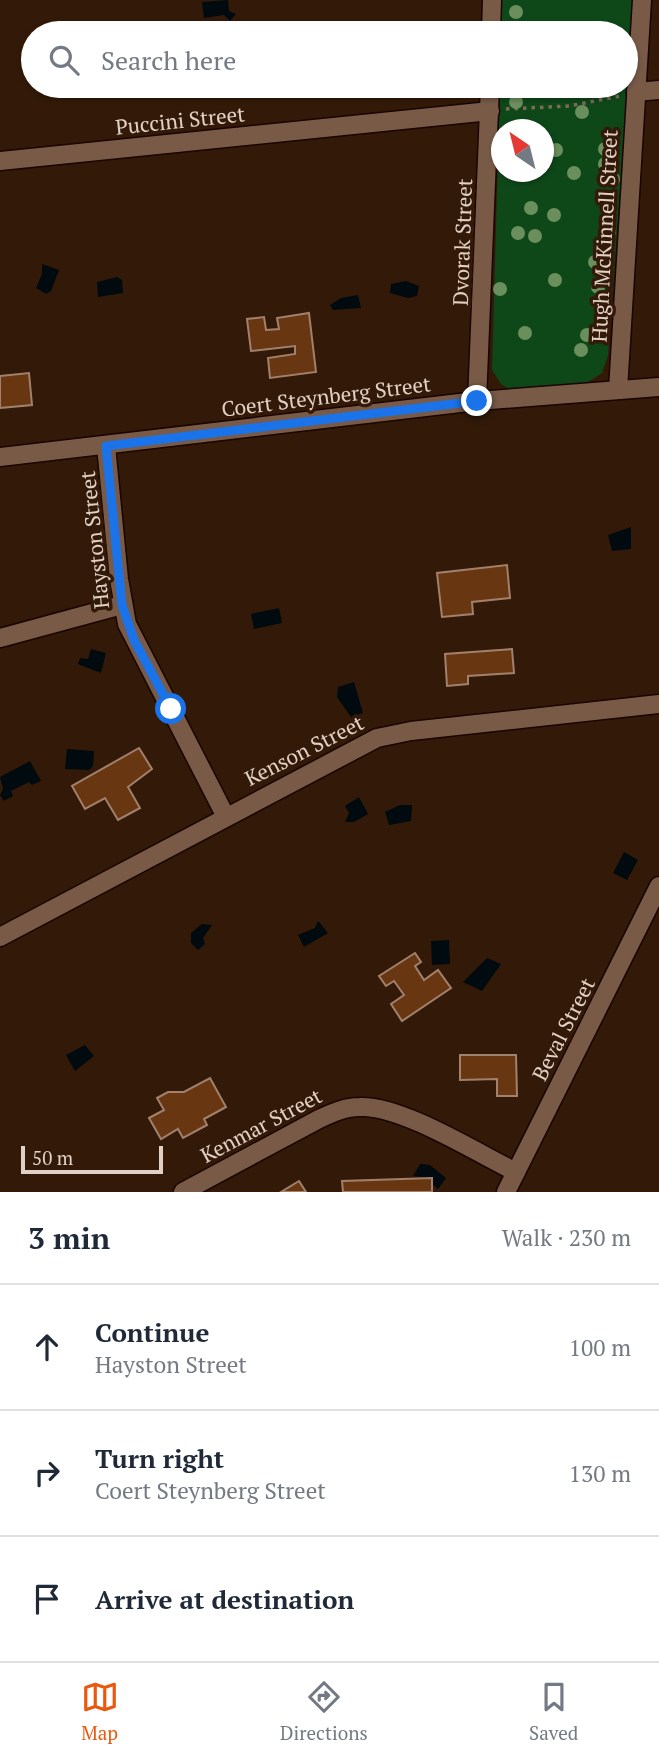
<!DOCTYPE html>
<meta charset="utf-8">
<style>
:root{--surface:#fff;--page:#f2f2f3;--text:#1f2937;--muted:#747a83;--line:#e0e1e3;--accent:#ea580c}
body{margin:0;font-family:"PT Serif",serif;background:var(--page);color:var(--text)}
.compass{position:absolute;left:491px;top:119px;width:63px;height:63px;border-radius:50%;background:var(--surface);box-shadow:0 2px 5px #0004;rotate:325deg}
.scale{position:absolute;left:21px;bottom:18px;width:142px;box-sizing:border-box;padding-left:7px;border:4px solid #e2d0c5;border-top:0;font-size:19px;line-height:24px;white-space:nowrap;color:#e2d0c5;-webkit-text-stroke:5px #331a08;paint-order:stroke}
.stop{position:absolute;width:21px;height:21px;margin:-16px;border:5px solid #1a73e8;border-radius:50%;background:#fff}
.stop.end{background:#1a73e8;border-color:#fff;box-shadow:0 2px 7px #0008}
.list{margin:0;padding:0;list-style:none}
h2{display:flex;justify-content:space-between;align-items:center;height:91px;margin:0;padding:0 28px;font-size:30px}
h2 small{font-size:23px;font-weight:400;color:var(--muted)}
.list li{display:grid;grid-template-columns:46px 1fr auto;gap:21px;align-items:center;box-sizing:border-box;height:126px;padding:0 28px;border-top:2px solid var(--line)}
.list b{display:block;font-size:26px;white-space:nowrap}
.list p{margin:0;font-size:23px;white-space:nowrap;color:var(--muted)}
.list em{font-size:23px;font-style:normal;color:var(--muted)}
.icon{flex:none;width:38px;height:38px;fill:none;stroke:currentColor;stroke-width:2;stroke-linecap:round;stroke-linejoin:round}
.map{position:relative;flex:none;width:659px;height:1192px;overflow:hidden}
.search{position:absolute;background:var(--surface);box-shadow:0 2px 5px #0004;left:21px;right:21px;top:21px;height:77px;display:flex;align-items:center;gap:18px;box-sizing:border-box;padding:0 24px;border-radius:38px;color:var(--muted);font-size:26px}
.sheet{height:469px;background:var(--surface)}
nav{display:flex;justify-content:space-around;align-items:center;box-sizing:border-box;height:98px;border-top:2px solid var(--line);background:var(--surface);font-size:19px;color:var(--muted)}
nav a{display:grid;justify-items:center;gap:4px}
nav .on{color:var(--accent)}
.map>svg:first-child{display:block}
.green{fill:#0e4819;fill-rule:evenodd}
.water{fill:#010a0e}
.building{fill:#683611;stroke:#a1816d;stroke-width:2}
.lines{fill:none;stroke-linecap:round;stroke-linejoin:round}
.minor-casing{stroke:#1a0400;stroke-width:21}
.path{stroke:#806a5b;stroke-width:3.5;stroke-dasharray:3.5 5;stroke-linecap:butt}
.minor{stroke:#785a47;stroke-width:18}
.tree{fill:#6b8f5c}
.route{stroke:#1a73e8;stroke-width:9}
.labels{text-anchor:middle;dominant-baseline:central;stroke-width:7;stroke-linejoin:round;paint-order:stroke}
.street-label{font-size:21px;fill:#e2d0c5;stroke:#331a08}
</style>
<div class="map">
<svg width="659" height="1192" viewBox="0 0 659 1192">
<rect width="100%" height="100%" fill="#331a08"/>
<path class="green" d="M502,0H634L608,355L602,373L585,384L513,391L501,384L492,370L500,86H626V33H501ZM502,130H544V172H502Z"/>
<g class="water">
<path d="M228,0L229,11L236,14L230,21L224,15L204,18L202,2Z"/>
<path d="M42,264L59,270L51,291L46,294L36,288L42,274Z"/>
<path d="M117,277L122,280L123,293L98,297L97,282Z"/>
<path d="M406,281L419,286L417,296L408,298L390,293L391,284Z"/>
<path d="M358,295L361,308L333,310L330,305L341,298Z"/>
<path d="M631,527V549L612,551L608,535Z"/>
<path d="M279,608L282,623L254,629L251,614Z"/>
<path d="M91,649L106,653L101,673L78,664L80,658L88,659Z"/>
<path d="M354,682L363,713L351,717L337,697L338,687Z"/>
<path d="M67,749L94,751L93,766L89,770L65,769Z"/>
<path d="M30,761L41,781L32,785L29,782L11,791L13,796L4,801L0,795L3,789L0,777Z"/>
<path d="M359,797L368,814L354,822H345L349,813L345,806Z"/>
<path d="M400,805H412L411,821L389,825L385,812Z"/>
<path d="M624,852L638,860L627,880L613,873Z"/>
<path d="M318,921L328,933L304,947L298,935L315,928Z"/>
<path d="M202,924L212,925L203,938L205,944L198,950L191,943V933Z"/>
<path d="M449,940L450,964L432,965L431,941Z"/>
<path d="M487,958L501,964L482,991L463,982Z"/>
<path d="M85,1045L94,1056L75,1071L66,1055Z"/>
<path d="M420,1164L430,1165L446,1178L438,1189L423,1177L413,1176Z"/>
</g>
<g class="building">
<path d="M309,313L316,372L270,378L268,358L295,354V346L251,351L247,319L264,317L266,330L279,329L277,318Z"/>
<path d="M29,373L32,405L0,408V376Z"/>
<path d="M507,565L510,598L472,602L473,614L442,617L437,573Z"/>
<path d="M512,649L514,673L468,676V684L447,686L445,654Z"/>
<path d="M139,748L152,769L128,787L140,808L118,820L105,798L85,809L72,786Z"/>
<path d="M415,953L421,962L415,966L424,980L438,970L451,988L402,1021L391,1004L404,995L394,981L386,986L379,976Z"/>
<path d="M460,1055H516L517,1096H497V1079L460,1080Z"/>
<path d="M210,1078L226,1107L204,1119L207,1125L183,1138L178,1129L161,1139L149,1118L164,1110L157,1098L168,1092H184Z"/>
<path d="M432,1178V1192H343L342,1181Z"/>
<path d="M299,1181L306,1192H281Z"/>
</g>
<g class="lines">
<defs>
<g id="minor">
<path d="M491,33L492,0"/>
<path d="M636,92L659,90"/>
<path d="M0,161L490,111"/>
<path d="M618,390L642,0"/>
<path d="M477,401L490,86"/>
<path d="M106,446L119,579L127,624L225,815"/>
<path d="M0,457L477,401L659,387"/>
<path d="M0,638L122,605"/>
<path d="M0,937L377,738L411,731L659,704"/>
<path d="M183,1192L319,1119C332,1113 345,1107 360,1107C401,1105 477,1153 516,1172"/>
<path d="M506,1192L659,886"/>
</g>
</defs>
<use href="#minor" class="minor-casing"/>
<path class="path" d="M506,109L569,106L620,96"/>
<use href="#minor" class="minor"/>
</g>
<g class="tree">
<circle cx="516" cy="12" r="7"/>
<circle cx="516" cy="102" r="7"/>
<circle cx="582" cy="112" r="7"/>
<circle cx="605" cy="149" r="7"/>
<circle cx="556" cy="150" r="7"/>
<circle cx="605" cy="164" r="7"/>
<circle cx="574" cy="173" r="7"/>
<circle cx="613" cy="179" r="7"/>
<circle cx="531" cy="208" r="7"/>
<circle cx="554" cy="215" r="7"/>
<circle cx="609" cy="232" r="7"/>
<circle cx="518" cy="233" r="7"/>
<circle cx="535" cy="236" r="7"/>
<circle cx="595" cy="262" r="7"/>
<circle cx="555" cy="280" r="7"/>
<circle cx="598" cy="287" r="7"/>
<circle cx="500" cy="289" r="7"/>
<circle cx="525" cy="333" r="7"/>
<circle cx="587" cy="335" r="7"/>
<circle cx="581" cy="350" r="7"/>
</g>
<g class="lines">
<path class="route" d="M171,709L134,640L122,605L106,446L477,401"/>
</g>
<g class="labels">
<g class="street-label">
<text transform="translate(180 120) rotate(-6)">Puccini Street</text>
<text transform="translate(604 236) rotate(-87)">Hugh McKinnell Street</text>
<text transform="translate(462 242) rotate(-88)">Dvorak Street</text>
<text transform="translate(326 396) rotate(-7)">Coert Steynberg Street</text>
<text transform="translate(94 540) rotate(-96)">Hayston Street</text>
<text transform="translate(304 750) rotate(-27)">Kenson Street</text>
<text transform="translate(563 1029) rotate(-63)">Beval Street</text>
<text transform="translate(261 1125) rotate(-28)">Kenmar Street</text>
</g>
</g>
</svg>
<svg class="compass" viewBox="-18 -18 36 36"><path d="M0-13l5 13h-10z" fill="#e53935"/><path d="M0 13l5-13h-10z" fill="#747a83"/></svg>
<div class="scale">50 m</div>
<div class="stop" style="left:171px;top:709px"></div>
<div class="stop end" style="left:477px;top:401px"></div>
<div class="search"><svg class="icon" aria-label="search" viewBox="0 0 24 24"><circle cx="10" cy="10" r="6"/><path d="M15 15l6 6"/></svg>Search here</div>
</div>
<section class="sheet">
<h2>3 min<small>Walk · 230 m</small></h2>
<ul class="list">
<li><svg class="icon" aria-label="ahead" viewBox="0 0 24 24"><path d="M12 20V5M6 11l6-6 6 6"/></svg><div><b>Continue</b><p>Hayston Street</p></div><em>100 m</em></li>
<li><svg class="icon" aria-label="right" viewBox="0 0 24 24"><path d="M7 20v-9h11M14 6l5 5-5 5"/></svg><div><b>Turn right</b><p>Coert Steynberg Street</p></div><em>130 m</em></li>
<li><svg class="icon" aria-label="arrive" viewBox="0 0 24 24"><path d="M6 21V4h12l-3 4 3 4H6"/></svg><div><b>Arrive at destination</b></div></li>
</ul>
</section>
<nav>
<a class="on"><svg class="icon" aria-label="map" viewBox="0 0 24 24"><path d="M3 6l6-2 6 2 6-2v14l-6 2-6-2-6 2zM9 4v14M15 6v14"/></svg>Map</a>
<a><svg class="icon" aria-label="directions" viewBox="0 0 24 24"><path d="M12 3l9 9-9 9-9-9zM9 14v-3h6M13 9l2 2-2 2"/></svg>Directions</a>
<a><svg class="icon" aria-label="saved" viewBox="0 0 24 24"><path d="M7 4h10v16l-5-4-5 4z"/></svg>Saved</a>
</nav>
